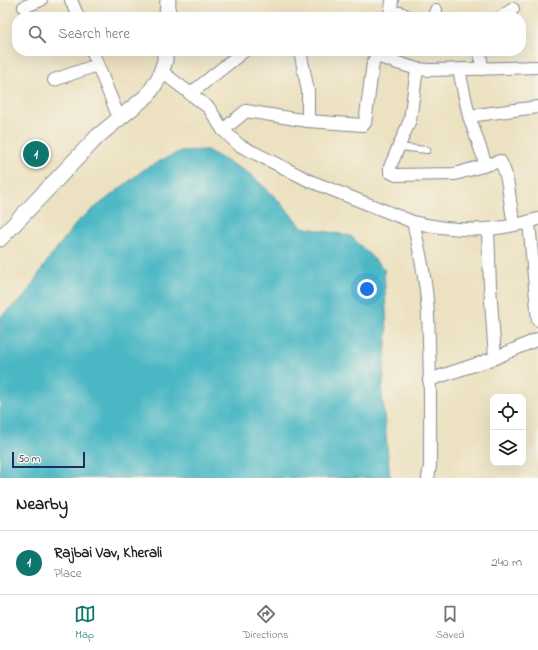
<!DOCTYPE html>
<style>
:root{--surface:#fff;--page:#f6f6f6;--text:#202124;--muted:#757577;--line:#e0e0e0;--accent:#0f766e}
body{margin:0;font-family:"Indie Flower",sans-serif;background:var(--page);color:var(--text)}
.controls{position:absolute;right:12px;bottom:12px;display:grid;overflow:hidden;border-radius:8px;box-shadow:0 4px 16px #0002}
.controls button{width:36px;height:36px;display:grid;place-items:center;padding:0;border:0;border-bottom:1px solid var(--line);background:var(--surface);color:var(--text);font:20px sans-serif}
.scale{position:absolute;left:12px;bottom:10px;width:73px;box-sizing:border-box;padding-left:4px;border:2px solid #1b2f5e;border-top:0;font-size:11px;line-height:14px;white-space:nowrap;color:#1b2f5e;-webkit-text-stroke:3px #f7f3e8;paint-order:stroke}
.you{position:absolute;left:367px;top:289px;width:14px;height:14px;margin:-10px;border:3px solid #fff;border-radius:50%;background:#1a73e8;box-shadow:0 0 0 6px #1a73e833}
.badge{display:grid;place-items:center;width:26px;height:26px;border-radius:50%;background:var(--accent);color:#fff;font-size:13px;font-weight:700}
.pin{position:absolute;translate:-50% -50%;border:2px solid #fff;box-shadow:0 1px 4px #0006}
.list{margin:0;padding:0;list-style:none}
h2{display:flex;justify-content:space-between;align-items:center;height:52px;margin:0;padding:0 16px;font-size:17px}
h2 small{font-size:13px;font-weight:400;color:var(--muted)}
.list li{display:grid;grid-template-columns:26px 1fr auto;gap:12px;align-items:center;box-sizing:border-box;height:64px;padding:0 16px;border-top:1px solid var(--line)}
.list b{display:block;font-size:15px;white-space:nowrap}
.list p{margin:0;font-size:13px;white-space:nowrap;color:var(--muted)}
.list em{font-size:13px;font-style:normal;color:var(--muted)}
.icon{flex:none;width:22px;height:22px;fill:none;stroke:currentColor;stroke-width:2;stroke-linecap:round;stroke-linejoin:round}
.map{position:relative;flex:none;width:538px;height:478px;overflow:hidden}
.search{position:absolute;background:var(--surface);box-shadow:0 4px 16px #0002;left:12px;right:12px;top:12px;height:44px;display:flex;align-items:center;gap:10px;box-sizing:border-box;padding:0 14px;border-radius:16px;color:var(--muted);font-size:15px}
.sheet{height:116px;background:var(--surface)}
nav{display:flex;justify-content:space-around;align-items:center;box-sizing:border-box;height:56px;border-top:1px solid var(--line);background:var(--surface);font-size:11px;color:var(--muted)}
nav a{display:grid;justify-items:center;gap:2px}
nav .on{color:var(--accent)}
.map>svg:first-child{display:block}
.water{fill:#49b7c4;stroke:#327391}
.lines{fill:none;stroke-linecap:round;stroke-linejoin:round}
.service-casing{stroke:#84888f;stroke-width:8}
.minor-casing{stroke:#84888f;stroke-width:14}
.tertiary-casing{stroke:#84888f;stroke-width:17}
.service{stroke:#fff;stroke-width:6}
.minor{stroke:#fff;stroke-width:12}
.tertiary{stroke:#fff;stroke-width:15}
</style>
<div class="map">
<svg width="538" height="478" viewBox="0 0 538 478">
<rect width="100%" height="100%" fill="#f7f3e8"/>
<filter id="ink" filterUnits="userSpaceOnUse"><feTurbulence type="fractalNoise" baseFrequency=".025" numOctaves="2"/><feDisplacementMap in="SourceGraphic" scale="8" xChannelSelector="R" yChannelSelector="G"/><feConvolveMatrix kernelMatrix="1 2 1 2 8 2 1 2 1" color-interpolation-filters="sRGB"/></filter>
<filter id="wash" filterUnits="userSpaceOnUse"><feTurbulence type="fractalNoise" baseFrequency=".012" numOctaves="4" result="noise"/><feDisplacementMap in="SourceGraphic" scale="16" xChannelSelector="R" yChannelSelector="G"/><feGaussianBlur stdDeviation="0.9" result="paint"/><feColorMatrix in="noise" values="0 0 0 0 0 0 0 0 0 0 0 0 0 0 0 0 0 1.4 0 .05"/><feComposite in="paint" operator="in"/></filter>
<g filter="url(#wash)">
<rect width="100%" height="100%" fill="#ece1c0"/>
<path class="water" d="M207,150L250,174L276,198L302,227L351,236L384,269L387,332L382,393L390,478H0V317L24,297L48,260L78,221L146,168L181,151Z"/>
</g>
<g filter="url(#ink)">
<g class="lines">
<defs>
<path id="service" d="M399,147L427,150"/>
<g id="minor">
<path d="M71,0L78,17"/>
<path d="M24,7L41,0"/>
<path d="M390,13H401L408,17"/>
<path d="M390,17L392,0"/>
<path d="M434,17L436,10"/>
<path d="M501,17L513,9"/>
<path d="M92,51L119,118"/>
<path d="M300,51L308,91V121"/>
<path d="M378,51L380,57L385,59L417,69L430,70L538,67"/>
<path d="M480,51L482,69"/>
<path d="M417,69L410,120L390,167V172L396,175L455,174L500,161C511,179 508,205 515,225"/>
<path d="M459,70L469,116L486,165"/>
<path d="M161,71L209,108L223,130L239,145L310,181L413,222C454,232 498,232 538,219"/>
<path d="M54,80L97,65"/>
<path d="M190,94L244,51"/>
<path d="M469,116L538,107"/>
<path d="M223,130L246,111L308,121L363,125L365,123L373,63L378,53"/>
<path d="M413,222C419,248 425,274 427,300C431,355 430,411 430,466L428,478"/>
<path d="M529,222L538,320"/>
<path d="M488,229L490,286L495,358"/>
<path d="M429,380L495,358L538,339"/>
</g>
<g id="tertiary">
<path d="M167,17L168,0"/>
<path d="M0,239L98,136L148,95L159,78L165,61V51"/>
</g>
</defs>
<use href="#service" class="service-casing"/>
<use href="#minor" class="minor-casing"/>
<use href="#tertiary" class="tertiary-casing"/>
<use href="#service" class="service"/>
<use href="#minor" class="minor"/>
<use href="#tertiary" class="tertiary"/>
</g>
</g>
</svg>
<div class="controls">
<button><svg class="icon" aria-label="locate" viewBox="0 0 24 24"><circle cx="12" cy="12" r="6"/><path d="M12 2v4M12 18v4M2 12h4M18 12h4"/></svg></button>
<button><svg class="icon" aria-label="layers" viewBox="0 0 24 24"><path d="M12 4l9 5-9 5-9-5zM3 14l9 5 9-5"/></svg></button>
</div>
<div class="scale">50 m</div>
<div class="you"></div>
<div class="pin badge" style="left:36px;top:154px">1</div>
<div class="search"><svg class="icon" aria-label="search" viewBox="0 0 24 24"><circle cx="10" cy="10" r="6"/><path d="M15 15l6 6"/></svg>Search here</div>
</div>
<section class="sheet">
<h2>Nearby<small></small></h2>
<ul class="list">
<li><span class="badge">1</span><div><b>Rajbai Vav, Kherali</b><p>Place</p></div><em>240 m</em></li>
</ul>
</section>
<nav>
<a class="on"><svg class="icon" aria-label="map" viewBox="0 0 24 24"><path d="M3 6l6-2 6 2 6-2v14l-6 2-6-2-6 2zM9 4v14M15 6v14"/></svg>Map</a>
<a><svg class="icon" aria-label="directions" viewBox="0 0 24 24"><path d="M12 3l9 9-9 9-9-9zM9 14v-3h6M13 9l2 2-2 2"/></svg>Directions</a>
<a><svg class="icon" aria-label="saved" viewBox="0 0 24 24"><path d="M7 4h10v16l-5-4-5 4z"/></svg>Saved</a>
</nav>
